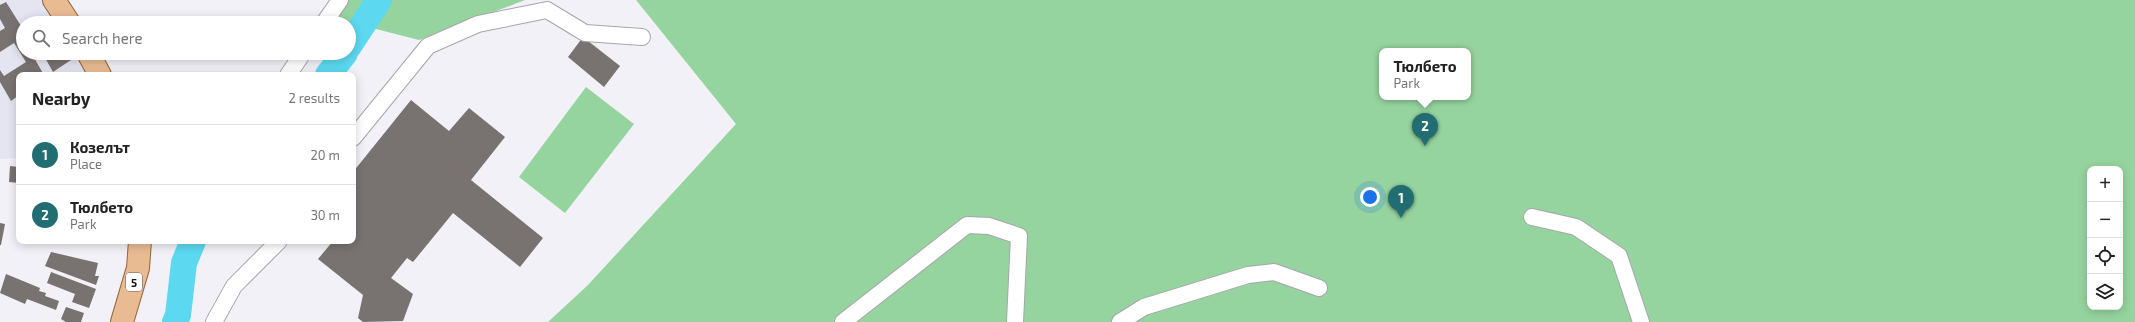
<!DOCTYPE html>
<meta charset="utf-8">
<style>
:root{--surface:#fff;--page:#f6f6f6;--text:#222;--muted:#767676;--line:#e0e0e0;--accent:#216d71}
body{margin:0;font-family:"Exo 2",sans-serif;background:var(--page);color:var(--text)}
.controls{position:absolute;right:12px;bottom:12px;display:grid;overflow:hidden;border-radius:8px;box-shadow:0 2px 10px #0003}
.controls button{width:36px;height:36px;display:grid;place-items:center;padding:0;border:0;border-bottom:1px solid var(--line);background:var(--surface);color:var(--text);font:20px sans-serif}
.you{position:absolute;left:1370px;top:197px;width:14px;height:14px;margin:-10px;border:3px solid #fff;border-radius:50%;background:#1a73e8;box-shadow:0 0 0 6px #1a73e833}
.badge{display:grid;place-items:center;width:26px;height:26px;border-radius:50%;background:var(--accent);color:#fff;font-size:13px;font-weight:700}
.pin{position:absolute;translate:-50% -33px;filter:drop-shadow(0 1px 2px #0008)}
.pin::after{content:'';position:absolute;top:21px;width:14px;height:12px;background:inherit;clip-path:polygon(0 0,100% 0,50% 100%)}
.popup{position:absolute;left:1379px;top:48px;width:92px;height:52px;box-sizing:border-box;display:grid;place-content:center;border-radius:8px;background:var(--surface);filter:drop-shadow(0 1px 3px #0005);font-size:13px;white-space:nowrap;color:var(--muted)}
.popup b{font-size:15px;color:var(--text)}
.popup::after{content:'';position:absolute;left:50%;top:100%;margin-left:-8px;border:8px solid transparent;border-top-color:var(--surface)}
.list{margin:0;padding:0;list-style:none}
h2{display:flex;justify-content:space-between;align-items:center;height:52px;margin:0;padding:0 16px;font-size:17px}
h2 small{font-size:13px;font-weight:400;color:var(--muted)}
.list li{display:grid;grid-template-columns:26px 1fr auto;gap:12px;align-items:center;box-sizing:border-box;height:60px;padding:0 16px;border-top:1px solid var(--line)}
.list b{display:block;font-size:15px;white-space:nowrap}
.list p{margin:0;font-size:13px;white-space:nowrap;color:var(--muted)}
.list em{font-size:13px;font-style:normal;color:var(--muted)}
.icon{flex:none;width:22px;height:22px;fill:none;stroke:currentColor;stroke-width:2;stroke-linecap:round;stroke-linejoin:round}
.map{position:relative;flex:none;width:2135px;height:322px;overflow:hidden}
.search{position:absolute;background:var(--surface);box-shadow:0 2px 10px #0003;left:16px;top:16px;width:340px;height:44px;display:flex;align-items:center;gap:10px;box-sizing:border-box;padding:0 14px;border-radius:22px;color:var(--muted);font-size:15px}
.panel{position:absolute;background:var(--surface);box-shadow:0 2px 10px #0003;left:16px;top:72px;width:340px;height:172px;border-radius:8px}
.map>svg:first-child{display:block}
.built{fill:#e5e5f1}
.green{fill:#96d49f;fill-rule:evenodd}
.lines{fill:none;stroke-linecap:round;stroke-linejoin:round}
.river{stroke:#5cd9f1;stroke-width:26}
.building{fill:#787271}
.street-casing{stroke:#a6a6ab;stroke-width:18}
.primary-casing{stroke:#966439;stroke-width:24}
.street{stroke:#fff;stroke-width:16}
.primary{stroke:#e9bb93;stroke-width:22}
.labels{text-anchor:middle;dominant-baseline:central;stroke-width:3.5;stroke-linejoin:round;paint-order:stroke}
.shield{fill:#fff;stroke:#5b5b5d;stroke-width:1}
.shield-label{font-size:11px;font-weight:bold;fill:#151517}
</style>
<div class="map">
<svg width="2135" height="322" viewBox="0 0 2135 322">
<rect width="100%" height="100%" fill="#f2f1f7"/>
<path class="built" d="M0,0H46L60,23H23V53H79L90,75H19V158L0,159Z"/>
<g class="green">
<path d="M348,0H525L419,40L337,19Z"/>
<path d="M636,0H2135V322H548L588,285L736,124ZM1382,51H1468V97H1382ZM2090,169H2120V307H2090Z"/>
<path d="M586,87L634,124L565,213L519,177Z"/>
</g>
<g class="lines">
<g class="river">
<path d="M349,46L379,0"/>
<path d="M328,75L345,53"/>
<path d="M175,322L178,315L184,263L193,241"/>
</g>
</g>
<g class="building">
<path d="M6,2L23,29V53H37L33,56L44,75H19V95L11,101L0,82V70L4,76L26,62L14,43L0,52V31L5,28L0,19V5Z"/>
<path d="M583,37L620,66L604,87L568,57Z"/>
<path d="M48,53H67L71,60L53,72L44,56Z"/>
<path d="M411,100L449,131L469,108L505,137L471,180L543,238L520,267L453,213L413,262L407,258L391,278L413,294L403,321L363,322L358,318L363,295L318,259L333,241H353V216L355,214L353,212V172Z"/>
<path d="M10,166L19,167V183L9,182Z"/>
<path d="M0,223L5,224L1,245H0Z"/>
<path d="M51,252L98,263L95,276H99L96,285L45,266Z"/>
<path d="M51,272L96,289L89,308L72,302L75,294L47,283Z"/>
<path d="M6,274L40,288L39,291L46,293L45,296L59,301L56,310L27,299L25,304L0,293Z"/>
<path d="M66,307L84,313L81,322H66L61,319Z"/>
</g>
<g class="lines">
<defs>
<g id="street">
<path d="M324,23L340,0"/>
<path d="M288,75L303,53"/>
<path d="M353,138L428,46L478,24L547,10L585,33L642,37"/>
<path d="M1532,217L1576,227L1619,256L1641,322"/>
<path d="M214,322L234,286L279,241"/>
<path d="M843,322L967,225L989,226L1019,236L1015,322"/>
<path d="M1120,322L1144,307L1248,275L1274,272L1319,288"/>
</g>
<g id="primary">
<path d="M54,0L69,23"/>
<path d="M88,53L100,75"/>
<path d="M122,322L138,268L140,241"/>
</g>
</defs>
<use href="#street" class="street-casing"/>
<use href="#primary" class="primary-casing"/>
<use href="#street" class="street"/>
<use href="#primary" class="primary"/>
</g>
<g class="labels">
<rect class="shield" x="126" y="273" width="16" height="18" rx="3"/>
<g class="shield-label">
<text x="134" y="282">5</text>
</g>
</g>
</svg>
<div class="controls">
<button>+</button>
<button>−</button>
<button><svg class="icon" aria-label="locate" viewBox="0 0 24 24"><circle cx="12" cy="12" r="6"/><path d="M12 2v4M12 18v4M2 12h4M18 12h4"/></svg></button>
<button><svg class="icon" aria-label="layers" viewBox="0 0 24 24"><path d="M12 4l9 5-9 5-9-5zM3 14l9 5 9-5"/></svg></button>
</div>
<div class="you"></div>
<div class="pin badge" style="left:1401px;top:218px">1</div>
<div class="pin badge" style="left:1425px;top:146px">2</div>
<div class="popup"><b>Тюлбето</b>Park</div>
<div class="search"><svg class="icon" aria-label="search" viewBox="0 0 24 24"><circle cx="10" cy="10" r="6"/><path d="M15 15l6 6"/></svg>Search here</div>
<section class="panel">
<h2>Nearby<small>2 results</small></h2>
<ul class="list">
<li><span class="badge">1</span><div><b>Козелът</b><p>Place</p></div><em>20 m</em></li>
<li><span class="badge">2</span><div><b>Тюлбето</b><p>Park</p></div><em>30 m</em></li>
</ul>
</section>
</div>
